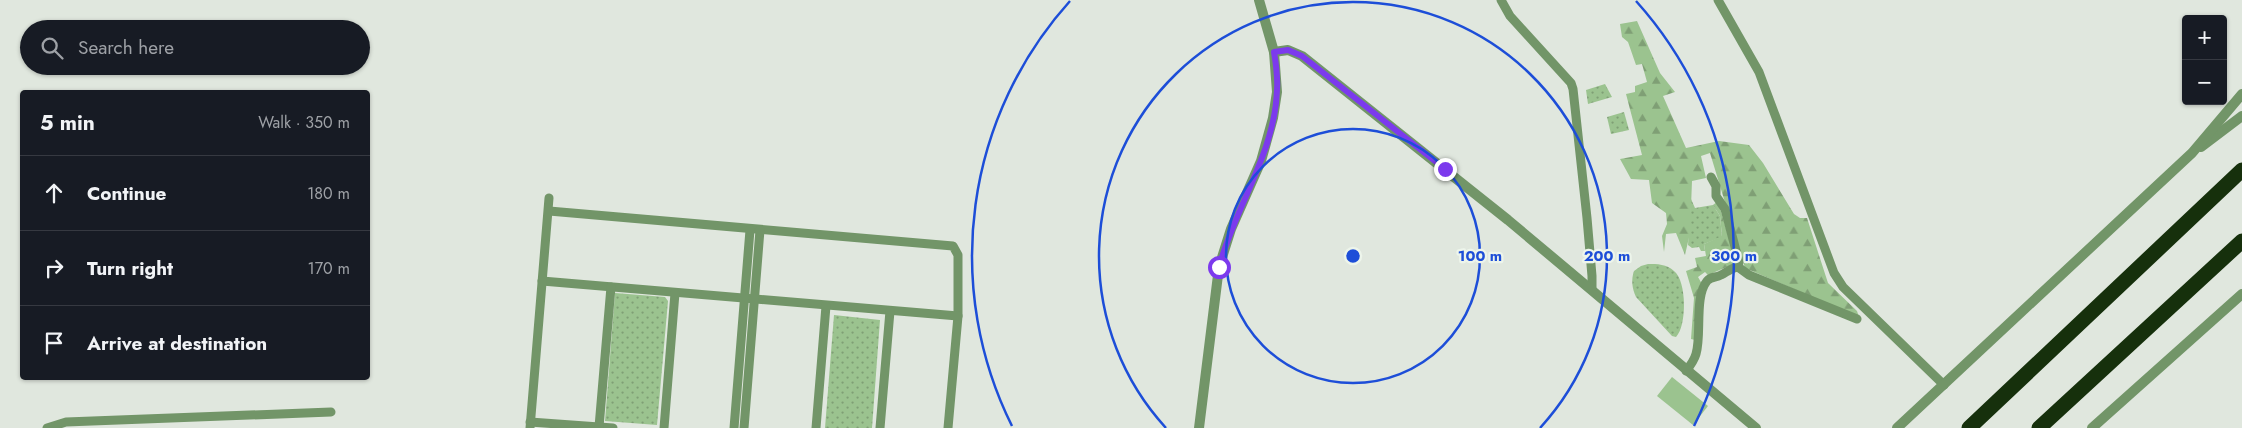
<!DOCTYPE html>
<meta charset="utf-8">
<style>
:root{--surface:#171b24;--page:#242831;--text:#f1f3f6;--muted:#9ea1a6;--line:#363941}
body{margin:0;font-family:Jost,sans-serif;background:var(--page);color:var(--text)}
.controls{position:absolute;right:15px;top:15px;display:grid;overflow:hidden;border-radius:5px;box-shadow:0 1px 4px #0004}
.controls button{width:45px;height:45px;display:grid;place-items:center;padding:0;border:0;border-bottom:1px solid var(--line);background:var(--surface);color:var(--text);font:25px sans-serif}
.stop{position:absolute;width:15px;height:15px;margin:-11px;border:4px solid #7c3aed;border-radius:50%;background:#fff}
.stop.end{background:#7c3aed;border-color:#fff;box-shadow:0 1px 5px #0008}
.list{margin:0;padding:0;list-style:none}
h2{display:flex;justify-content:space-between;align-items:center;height:65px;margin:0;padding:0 20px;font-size:21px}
h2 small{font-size:16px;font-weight:400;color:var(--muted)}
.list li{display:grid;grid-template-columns:32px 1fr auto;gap:15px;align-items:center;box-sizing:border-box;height:75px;padding:0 20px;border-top:1px solid var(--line)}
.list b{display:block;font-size:19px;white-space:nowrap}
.list em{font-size:16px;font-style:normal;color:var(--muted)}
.icon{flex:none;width:28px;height:28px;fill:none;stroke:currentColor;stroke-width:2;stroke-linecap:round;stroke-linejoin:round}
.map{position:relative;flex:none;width:2242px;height:428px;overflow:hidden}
.search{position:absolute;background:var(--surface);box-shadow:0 1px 4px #0004;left:20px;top:20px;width:350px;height:55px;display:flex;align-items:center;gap:12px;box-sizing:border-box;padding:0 18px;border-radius:28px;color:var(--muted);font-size:19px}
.panel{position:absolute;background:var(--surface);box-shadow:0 1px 4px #0004;left:20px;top:90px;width:350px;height:290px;border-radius:5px}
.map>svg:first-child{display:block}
.green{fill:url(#green-dots)}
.forest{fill:url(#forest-firs)}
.pitch{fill:#9bc38f}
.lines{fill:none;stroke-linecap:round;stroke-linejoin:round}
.minor{stroke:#729568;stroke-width:9}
.tertiary{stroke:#729568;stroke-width:10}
.motorway{stroke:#16300c;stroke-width:15}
.route{stroke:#7c3aed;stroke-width:6}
.ring{fill:none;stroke:#1d4ed8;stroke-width:2.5}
.centre{fill:#1d4ed8;stroke:#edf5eb;stroke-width:2.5}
.ring-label{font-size:15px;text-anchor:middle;font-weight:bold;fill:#1d4ed8;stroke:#edf5eb;stroke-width:4.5;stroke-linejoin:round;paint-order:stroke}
</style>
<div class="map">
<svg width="2242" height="428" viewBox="0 0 2242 428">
<defs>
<pattern id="green-dots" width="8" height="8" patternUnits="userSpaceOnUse" patternTransform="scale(1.25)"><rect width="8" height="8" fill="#9bc38f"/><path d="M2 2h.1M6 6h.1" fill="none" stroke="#7f9f75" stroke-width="1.8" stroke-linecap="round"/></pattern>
<pattern id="forest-firs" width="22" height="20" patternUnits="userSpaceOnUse" patternTransform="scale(1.25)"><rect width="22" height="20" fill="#9bc38f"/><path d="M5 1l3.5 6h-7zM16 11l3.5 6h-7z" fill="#7f9f75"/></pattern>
</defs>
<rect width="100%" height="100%" fill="#e0e7de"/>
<g class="green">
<path d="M1605,84L1612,97L1588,104L1586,90Z"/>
<path d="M1624,112L1629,130L1611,134L1607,117Z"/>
<path d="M1691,199L1695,208L1713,205L1720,216L1722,237L1704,244L1705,251H1701L1699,247L1692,248L1688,245Z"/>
<path d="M1648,264C1657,264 1667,264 1674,271C1687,281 1687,326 1676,337L1672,336L1636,297C1632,288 1631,280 1634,271L1641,266Z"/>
<path d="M615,293L665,297L668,301L657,425L605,421Z"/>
<path d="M834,315L880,320L872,428H825Z"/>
</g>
<g class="forest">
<path d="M1637,21L1660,73L1675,92L1663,96L1686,148L1719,141L1749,145L1763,163L1794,214L1800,218H1807L1828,283L1857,311L1859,317L1745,268L1710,153L1701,156L1706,178L1692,181L1690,233L1685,255L1676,233L1666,234L1664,252L1662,236L1667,224L1666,213L1652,203L1649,180L1631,179L1620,159L1642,155L1626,94L1635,92V86L1647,82L1642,64L1636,65L1628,42L1622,37L1620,24Z"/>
<path d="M1718,201L1736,263L1708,275L1705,272L1698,277L1702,284L1695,340L1691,339L1694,298L1686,271L1697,267L1695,258L1706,256L1704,244L1722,236L1720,216L1713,205Z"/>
</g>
<path class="pitch" d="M1672,377L1708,406L1693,425L1657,396Z"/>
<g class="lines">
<g class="minor">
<path d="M1501,0L1510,16L1571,83L1573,89L1587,218L1592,276V289"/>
<path d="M1718,0L1759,72L1834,273L1843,287L1944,385"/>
<path d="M549,211L953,246L958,255V316L948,428"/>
<path d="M1738,267L1749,275L1857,319"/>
<path d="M542,281L958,316"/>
<path d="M1686,371C1690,366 1694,361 1696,354C1702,334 1694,297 1707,281C1711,276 1716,278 1721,275C1727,272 1731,268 1738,267L1739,262L1725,209L1716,196V186L1711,177"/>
<path d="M530,422L613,428"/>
<path d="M599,427L611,287"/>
<path d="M47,428L66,422L331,412"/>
<path d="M530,428L549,198"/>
<path d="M664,428L675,293"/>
<path d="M734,428L750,230"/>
<path d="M744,428L760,230"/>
<path d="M816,428L826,306"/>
<path d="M880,428L890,311"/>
</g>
<g class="tertiary">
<path d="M1274,52L1288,50L1302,56L1508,220L1756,428"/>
<path d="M2201,147L2242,116"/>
<path d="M1199,428L1219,267L1231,229L1261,161L1273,118L1277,92L1274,52L1259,0"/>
<path d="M1897,428L2192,153L2242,94"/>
<path d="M2092,428L2242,294"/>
</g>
<g class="motorway">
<path d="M1969,428L2242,170"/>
<path d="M2039,428L2242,241"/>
</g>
</g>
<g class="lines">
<path class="route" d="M1219,267C1235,207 1275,153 1277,90C1278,77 1276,64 1274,52L1288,50L1302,56L1445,169"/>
</g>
<g class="ring">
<circle cx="1353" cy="256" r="127"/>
<path d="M1166 428A254 254 0 1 1 1540 428"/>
<path d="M1012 426A381 381 0 0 1 1070 1M1636 1A381 381 0 0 1 1694 426"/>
</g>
<circle cx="1353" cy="256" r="8" class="centre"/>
<g class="ring-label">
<text x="1480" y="261">100 m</text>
<text x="1607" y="261">200 m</text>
<text x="1734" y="261">300 m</text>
</g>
</svg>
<div class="controls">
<button>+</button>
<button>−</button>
</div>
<div class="stop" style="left:1219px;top:267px"></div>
<div class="stop end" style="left:1445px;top:169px"></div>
<div class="search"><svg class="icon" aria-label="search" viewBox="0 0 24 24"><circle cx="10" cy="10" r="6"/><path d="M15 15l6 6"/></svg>Search here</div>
<section class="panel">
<h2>5 min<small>Walk · 350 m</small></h2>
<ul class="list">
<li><svg class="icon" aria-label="ahead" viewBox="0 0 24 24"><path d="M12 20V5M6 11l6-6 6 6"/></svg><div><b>Continue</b></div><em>180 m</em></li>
<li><svg class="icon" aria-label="right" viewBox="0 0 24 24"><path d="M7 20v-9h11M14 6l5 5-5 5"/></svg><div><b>Turn right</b></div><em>170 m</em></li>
<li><svg class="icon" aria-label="arrive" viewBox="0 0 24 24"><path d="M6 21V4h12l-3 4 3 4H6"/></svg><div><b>Arrive at destination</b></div></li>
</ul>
</section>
</div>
